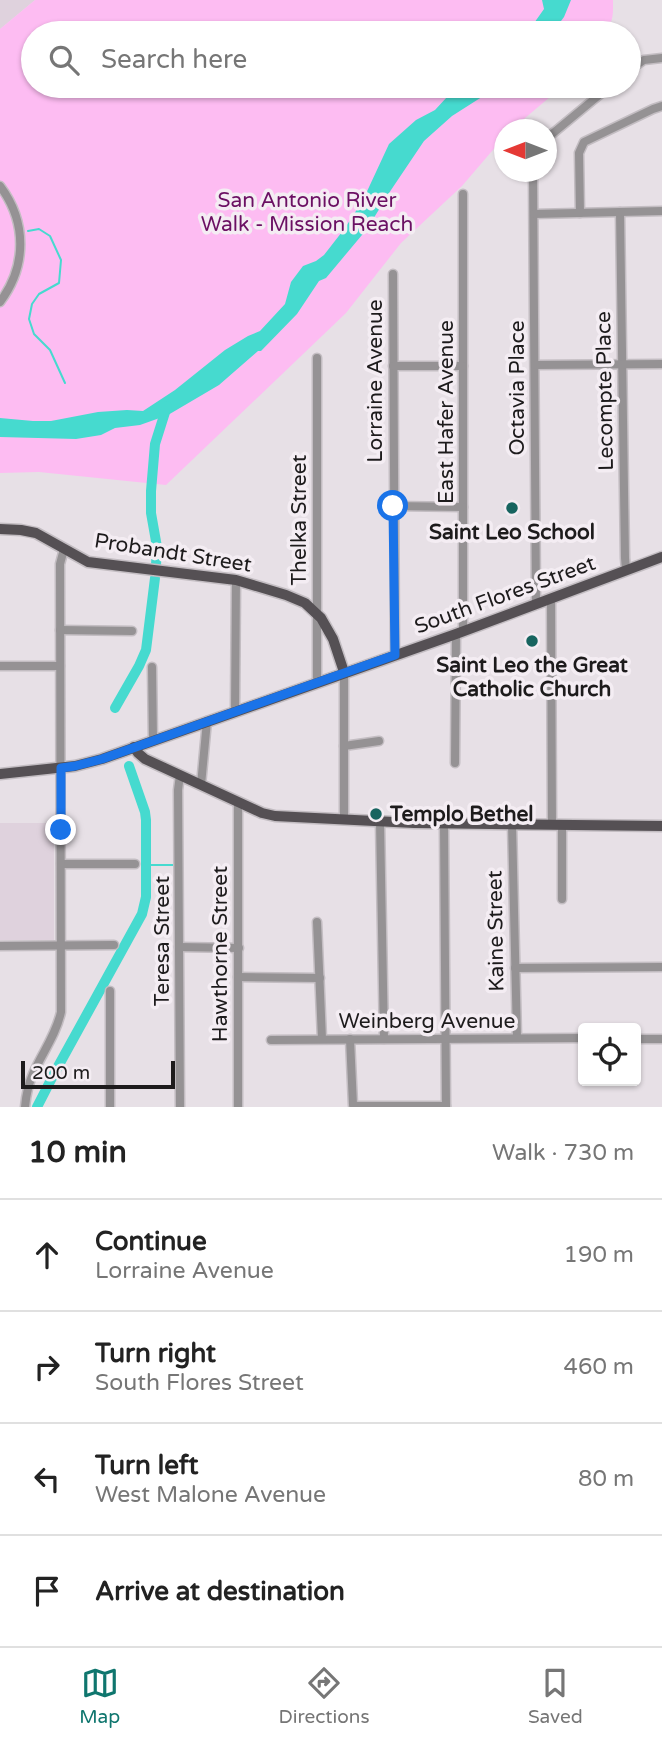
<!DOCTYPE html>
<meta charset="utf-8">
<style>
:root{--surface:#fff;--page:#f6f6f6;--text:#222;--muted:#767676;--line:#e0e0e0;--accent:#0f766e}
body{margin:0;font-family:"Varela Round",sans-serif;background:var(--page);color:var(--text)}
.controls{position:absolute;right:21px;bottom:21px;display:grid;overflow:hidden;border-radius:7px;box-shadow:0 2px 5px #0004}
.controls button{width:63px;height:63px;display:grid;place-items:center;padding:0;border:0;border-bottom:2px solid var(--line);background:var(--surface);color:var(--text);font:35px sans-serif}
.compass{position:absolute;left:494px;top:119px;width:63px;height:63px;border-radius:50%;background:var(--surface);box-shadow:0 2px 5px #0004;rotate:270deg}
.scale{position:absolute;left:21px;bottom:18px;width:154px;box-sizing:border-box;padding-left:7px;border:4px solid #1d1b1c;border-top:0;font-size:19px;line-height:24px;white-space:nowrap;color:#1d1b1c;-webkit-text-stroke:5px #f4edf3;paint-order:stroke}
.stop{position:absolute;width:21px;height:21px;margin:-16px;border:5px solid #1a73e8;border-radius:50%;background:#fff}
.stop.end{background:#1a73e8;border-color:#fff;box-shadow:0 2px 7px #0008}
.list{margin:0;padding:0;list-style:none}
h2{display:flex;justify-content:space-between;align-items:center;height:91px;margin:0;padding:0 28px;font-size:30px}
h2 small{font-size:23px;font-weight:400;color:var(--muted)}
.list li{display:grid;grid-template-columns:46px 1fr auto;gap:21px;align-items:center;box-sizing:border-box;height:112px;padding:0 28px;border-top:2px solid var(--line)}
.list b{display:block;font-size:26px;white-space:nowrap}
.list p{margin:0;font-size:23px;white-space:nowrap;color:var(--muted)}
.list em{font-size:23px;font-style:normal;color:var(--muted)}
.icon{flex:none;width:38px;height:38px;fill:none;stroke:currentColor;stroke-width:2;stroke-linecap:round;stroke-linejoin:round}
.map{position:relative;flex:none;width:662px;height:1107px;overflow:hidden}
.search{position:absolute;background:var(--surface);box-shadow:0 2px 5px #0004;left:21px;right:21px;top:21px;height:77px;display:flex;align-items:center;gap:18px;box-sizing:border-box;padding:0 24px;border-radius:38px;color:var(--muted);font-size:26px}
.sheet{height:539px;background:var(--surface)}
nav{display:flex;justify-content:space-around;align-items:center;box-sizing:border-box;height:98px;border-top:2px solid var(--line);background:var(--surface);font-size:19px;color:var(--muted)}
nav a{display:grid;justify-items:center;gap:4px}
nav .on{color:var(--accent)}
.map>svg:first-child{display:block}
.built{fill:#dfd2dd}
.green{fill:#fdbcf2}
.water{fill:#46dacf}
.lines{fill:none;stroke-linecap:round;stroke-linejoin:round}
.stream{stroke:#46dacf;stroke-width:2}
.river{stroke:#46dacf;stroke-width:10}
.minor-casing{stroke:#c3bdc2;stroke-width:11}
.major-casing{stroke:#c3bdc2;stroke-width:13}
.minor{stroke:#959294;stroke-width:8}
.major{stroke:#555054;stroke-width:10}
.route{stroke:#1a73e8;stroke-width:9}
.poi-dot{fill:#17645f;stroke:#f4edf3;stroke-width:2.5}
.labels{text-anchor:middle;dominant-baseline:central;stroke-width:7;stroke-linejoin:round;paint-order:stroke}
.park-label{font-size:21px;fill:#6b1063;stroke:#f4edf3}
.street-label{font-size:21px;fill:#1d1b1c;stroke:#f4edf3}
.poi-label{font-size:21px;font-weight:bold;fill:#1d1b1c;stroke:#f4edf3}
</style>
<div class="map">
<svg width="662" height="1107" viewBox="0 0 662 1107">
<rect width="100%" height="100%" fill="#e7e0e6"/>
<g class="built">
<path d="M0,0H35L0,29Z"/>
<rect x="0" y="823" width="54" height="117"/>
</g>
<path class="green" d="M35,0H613C613,15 614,22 603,33H33V86H563L512,129L504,130V137L462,186L401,243L346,313L166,485L39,472L0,473V29Z"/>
<g class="water">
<path d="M542,0H571L564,17L552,33H527L544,9Z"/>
<path d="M465,86H499L452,116L424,141L391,190L367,229L326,278L319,281L297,314L261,351H258L219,385L168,415L140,425L115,428L101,435L76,439L0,437V418L33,421H51L98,412L127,410L143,411L175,390L225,350L248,336L260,331L285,304L291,282L303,266L316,261L324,255L345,228L363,200L389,144L416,120L435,110L447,97C454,97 459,95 464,91Z"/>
</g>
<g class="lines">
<g class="stream">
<path d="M28,231L39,229L50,236L61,260L59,283L39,294L32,304L29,319L34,334L50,350L65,383"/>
<path d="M146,865H173"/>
</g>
<g class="river">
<path d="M156,565L157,547L151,513V491L155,444L167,406"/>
<path d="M115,708L139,666L146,650L155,578"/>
<path d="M37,1107L55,1072L142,914L146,897V820L145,812L129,766"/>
</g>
<defs>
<g id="minor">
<path d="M629,70L644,60L662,58"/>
<path d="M546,139L610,86"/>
<path d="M533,172L536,604"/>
<path d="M0,186C27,222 27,266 0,302"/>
<path d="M463,194V631"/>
<path d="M620,212L625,558L626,570"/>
<path d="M580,213L579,153L584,142L653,109L662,106"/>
<path d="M534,214L662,211"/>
<path d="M393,274L395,655"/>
<path d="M317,358V682"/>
<path d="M535,365L662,364"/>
<path d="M393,366H463"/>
<path d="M393,506L463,507"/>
<path d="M551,599L552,825"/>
<path d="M60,630L132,631"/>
<path d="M0,666H60"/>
<path d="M152,667L153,740"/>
<path d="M235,711L236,580"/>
<path d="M344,746L379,741"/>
<path d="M455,763L456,634"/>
<path d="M180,775L178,790L180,1107"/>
<path d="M201,785L207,721"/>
<path d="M238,802V1107"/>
<path d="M344,820V672"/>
<path d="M380,822L384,1039"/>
<path d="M444,823L446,1107"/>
<path d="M512,824L517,1038"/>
<path d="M562,825V899"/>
<path d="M61,864H135"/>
<path d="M317,922L322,1039"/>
<path d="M0,946L114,945"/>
<path d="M179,947L239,948"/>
<path d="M515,968L662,967"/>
<path d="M238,977L320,978"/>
<path d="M110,991V1107"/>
<path d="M350,1039L353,1105L357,1106H446"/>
<path d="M636,1039H662"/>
<path d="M271,1040L583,1038"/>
<path d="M25,1107C26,1096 28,1085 33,1074C42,1053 56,1035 61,1012L60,564L64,549"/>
</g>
<g id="major">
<path d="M0,529L21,530L36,533L88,562L236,580L286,595L305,603L321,618L333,639L344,672"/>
<path d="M134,747L138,753L145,759L262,813L275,816L414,823L662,826"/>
<path d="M0,774L75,766L102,759L456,634L662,557"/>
</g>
</defs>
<use href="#minor" class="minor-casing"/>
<use href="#major" class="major-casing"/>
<use href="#minor" class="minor"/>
<use href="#major" class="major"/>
</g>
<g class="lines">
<path class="route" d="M61,830V768L75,766L102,759L395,655L393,506"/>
</g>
<g class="poi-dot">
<circle cx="512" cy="508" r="7"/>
<circle cx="532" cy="641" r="7"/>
<circle cx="376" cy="814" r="7"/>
</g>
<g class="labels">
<g class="park-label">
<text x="307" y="200">San Antonio River<tspan x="307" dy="24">Walk - Mission Reach</tspan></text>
</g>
<g class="street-label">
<text transform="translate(375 381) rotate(-90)">Lorraine Avenue</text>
<text transform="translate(517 388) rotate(-90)">Octavia Place</text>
<text transform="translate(605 391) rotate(-91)">Lecompte Place</text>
<text transform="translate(446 412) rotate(-90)">East Hafer Avenue</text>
<text transform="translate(299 520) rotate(-90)">Thelka Street</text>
<text transform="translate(173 553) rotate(9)">Probandt Street</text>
<text transform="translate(505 595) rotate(-20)">South Flores Street</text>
<text transform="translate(496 931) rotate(-91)">Kaine Street</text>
<text transform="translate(162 941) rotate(-90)">Teresa Street</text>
<text transform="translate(220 954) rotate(-90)">Hawthorne Street</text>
<text x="427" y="1021">Weinberg Avenue</text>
</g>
<g class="poi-label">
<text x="512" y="532">Saint Leo School</text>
<text x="532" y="665">Saint Leo the Great<tspan x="532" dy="24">Catholic Church</tspan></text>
<text x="390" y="814" text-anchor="start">Templo Bethel</text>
</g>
</g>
</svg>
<div class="controls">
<button><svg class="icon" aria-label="locate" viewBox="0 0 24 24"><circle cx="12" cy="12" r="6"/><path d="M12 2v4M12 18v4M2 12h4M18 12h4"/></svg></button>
</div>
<svg class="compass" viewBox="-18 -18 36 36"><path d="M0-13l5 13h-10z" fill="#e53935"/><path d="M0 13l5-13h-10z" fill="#767676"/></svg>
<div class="scale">200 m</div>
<div class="stop" style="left:393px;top:506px"></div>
<div class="stop end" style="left:61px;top:830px"></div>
<div class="search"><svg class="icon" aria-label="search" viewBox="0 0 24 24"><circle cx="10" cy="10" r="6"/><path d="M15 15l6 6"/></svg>Search here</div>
</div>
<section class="sheet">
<h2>10 min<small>Walk · 730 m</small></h2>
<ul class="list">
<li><svg class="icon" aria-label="ahead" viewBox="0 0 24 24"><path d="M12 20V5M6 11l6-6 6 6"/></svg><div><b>Continue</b><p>Lorraine Avenue</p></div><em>190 m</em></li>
<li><svg class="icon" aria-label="right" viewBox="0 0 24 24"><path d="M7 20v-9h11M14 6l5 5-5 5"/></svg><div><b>Turn right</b><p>South Flores Street</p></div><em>460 m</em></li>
<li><svg class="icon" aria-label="left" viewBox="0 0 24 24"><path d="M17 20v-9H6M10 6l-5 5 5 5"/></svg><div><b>Turn left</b><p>West Malone Avenue</p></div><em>80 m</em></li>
<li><svg class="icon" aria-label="arrive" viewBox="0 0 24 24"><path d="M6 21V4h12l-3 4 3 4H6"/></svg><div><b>Arrive at destination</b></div></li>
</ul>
</section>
<nav>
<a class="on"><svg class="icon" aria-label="map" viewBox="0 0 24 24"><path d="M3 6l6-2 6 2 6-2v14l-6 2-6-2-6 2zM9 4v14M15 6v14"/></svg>Map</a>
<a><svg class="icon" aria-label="directions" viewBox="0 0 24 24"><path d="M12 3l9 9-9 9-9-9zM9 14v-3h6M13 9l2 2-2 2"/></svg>Directions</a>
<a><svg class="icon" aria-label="saved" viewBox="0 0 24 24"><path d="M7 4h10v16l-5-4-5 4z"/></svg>Saved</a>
</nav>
